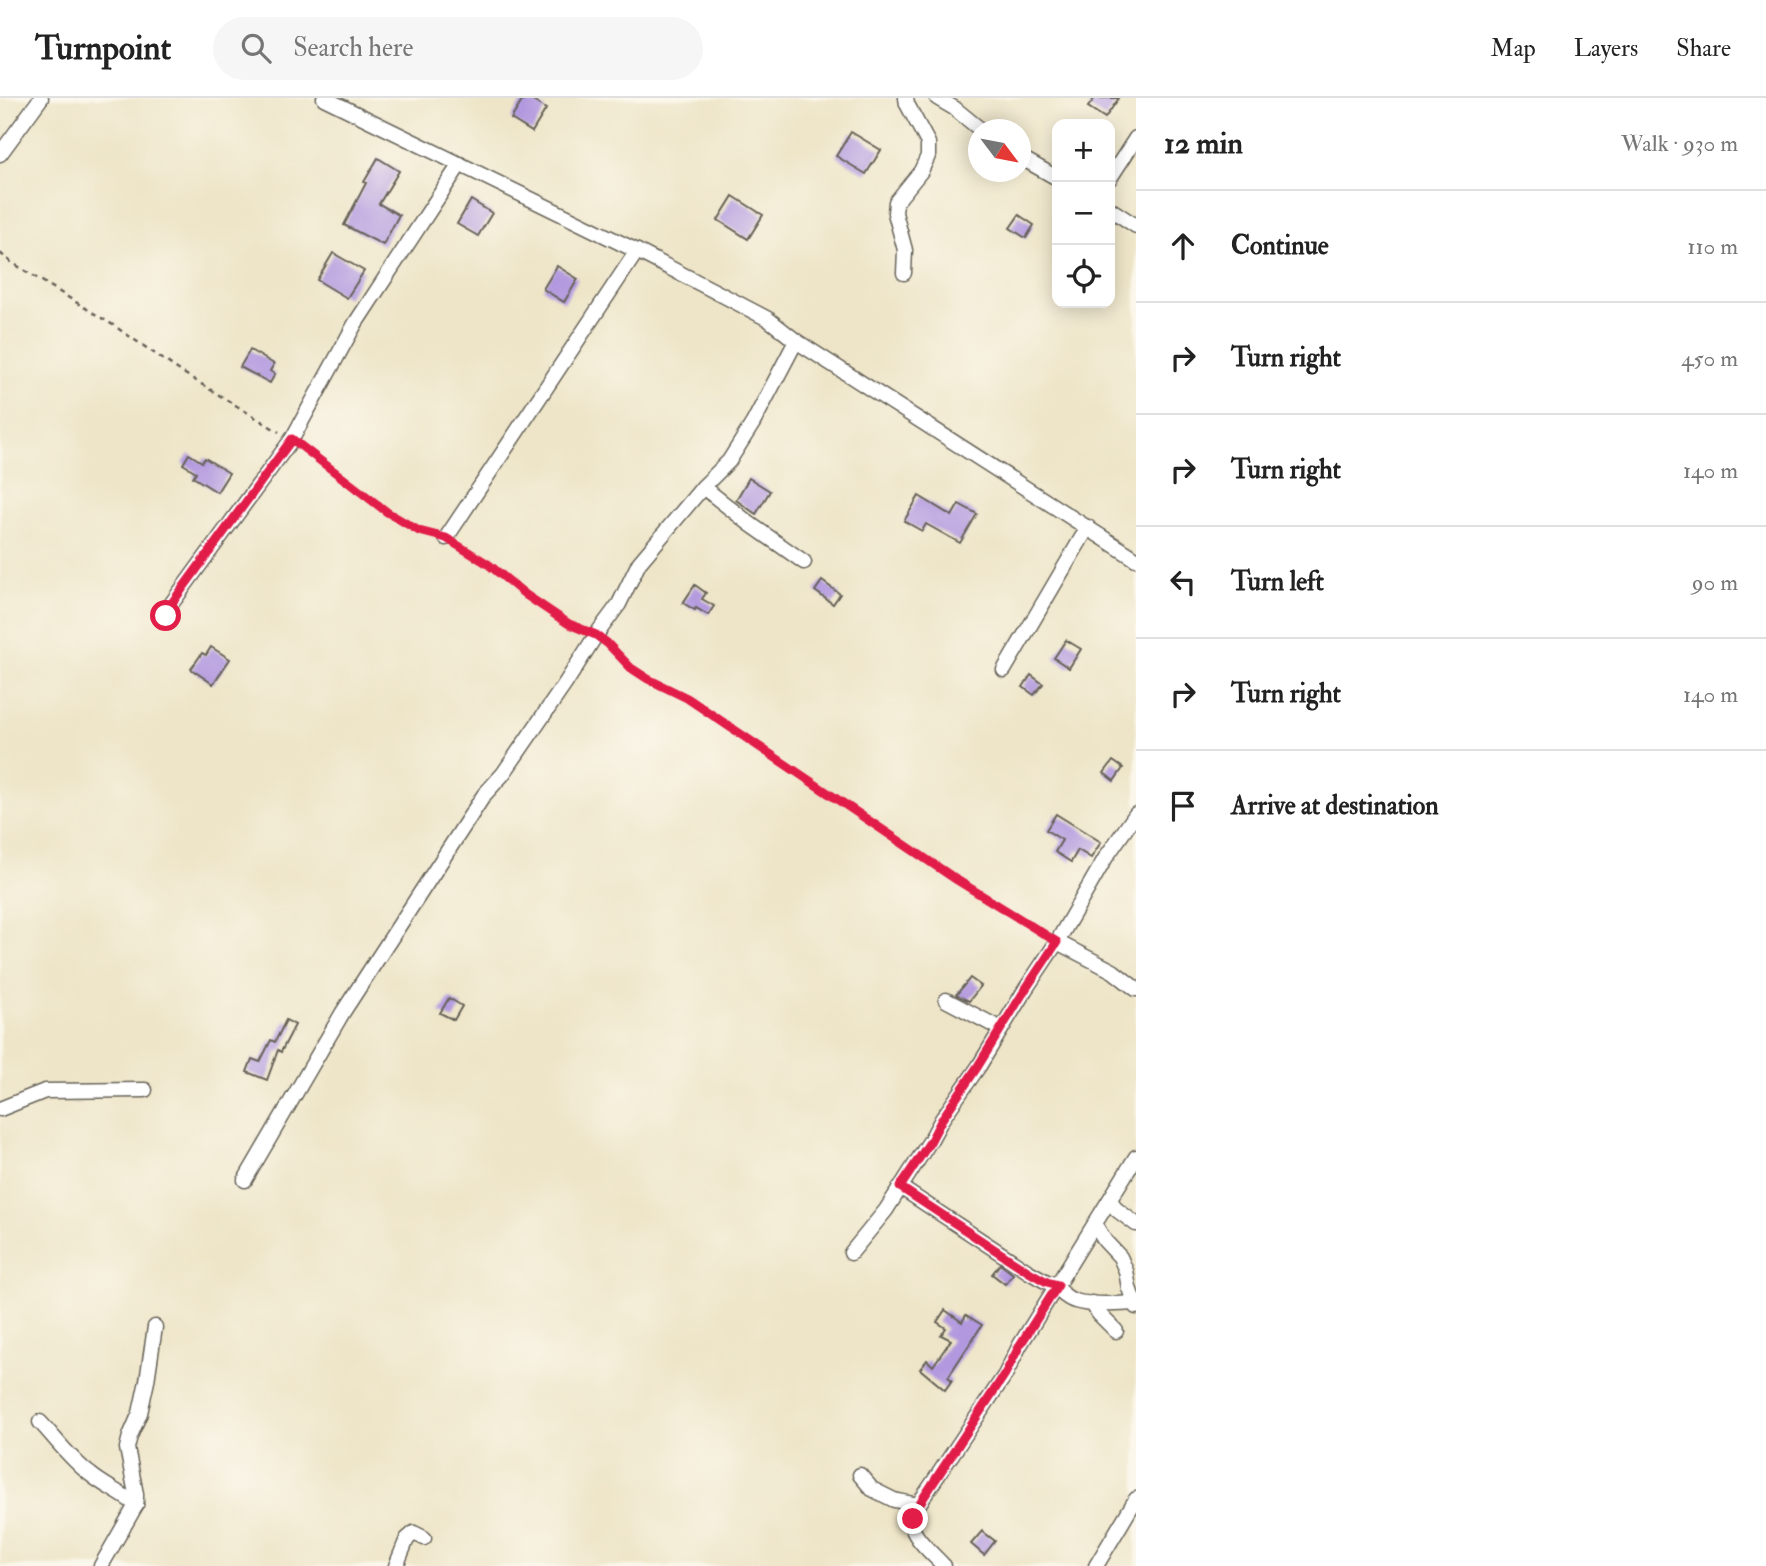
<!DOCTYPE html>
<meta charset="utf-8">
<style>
:root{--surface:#fff;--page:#f6f6f6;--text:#222;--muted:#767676;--line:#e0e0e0}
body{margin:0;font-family:"IM FELL Double Pica",serif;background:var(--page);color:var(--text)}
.controls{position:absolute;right:21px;top:21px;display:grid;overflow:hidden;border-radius:14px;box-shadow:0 4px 18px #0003}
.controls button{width:63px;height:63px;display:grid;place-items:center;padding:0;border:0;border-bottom:2px solid var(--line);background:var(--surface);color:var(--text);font:35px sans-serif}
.compass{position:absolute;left:968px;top:21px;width:63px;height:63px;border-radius:50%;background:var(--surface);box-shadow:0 4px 18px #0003;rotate:122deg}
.stop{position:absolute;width:21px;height:21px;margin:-16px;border:5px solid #e11d48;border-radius:50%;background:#fff}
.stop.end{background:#e11d48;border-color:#fff;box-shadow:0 2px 7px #0008}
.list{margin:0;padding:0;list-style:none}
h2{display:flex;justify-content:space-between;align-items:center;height:91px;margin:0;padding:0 28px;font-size:30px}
h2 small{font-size:23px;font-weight:400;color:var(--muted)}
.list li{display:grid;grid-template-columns:46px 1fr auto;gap:21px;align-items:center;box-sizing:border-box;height:112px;padding:0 28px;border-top:2px solid var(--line)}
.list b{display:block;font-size:26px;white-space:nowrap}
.list em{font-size:23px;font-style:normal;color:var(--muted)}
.icon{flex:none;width:38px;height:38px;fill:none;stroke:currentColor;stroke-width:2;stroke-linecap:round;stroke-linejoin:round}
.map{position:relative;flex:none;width:1136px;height:1468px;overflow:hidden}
header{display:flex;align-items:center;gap:42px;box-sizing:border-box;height:98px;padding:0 35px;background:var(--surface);border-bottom:2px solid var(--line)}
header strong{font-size:33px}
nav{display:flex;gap:38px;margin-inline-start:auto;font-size:24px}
.search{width:490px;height:63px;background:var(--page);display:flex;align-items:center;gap:18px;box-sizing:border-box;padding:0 24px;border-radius:38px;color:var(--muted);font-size:26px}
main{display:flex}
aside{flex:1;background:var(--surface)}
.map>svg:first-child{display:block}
.building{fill:#b299df}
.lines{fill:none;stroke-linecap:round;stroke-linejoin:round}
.minor-casing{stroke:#666258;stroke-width:17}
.path{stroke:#666258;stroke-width:2.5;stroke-dasharray:5 5;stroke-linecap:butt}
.minor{stroke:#fff;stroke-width:14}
.route{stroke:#e11d48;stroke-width:9}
</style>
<header>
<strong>Turnpoint</strong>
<div class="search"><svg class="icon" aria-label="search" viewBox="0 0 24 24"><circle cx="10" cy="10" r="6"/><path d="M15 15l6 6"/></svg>Search here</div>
<nav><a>Map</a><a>Layers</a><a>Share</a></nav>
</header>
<main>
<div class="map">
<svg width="1136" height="1468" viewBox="0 0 1136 1468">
<rect width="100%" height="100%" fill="#fbf7ec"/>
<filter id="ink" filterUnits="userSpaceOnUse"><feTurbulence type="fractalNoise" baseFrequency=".0143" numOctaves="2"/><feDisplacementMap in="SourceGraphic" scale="14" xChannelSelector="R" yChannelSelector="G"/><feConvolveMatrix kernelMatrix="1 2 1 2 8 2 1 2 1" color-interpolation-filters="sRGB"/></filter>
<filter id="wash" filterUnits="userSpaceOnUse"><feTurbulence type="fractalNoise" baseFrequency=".00686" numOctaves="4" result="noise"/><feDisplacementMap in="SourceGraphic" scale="28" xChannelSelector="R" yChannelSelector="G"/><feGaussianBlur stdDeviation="1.57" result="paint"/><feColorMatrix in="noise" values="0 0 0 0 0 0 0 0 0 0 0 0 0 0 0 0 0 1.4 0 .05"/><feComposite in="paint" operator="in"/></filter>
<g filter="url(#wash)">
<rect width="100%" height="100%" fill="#eee5c8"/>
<g id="blocks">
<g class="building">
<path d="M524,0H528L546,11L532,34L511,21Z"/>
<path d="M1095,0H1119L1105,20L1088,9Z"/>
<path d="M851,34L881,52L866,76L836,58Z"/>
<path d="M378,60L399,73L379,106L399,117L383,147L344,127L366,85L364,84Z"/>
<path d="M733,98L763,117L748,141L718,122Z"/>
<path d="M471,102L492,115L478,138L457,126Z"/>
<path d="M1019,117L1034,127L1026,140L1010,130Z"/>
<path d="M333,155L364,173L347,200L317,182Z"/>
<path d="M557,168L578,181L564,204L543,191Z"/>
<path d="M250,252L274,266L270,273L275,276L270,285L240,269Z"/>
<path d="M189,356L202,364L205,360L229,375L217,394L193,379L196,374L183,366Z"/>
<path d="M749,380L770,393L756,416L736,402Z"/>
<path d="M919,398L952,418L959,406L977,416L960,445L926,426L922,433L904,423Z"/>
<path d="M822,483L840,496L833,506L815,493Z"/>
<path d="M695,487L706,495L702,501L714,508L708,517L696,510L695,512L683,505Z"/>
<path d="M1066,542L1081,551L1069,570L1054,560Z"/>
<path d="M211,549L230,561L213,586L191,571L202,555L206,557Z"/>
<path d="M1031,577L1043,586L1034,597L1023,589Z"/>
<path d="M1113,663L1123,670L1114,683L1104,675Z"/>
<path d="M1056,716L1101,744L1091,760L1078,752L1071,764L1055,754L1062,742L1046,732Z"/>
<path d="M970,880L981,888L969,903L956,897Z"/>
<path d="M449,900L462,908L454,922L440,915Z"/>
<path d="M286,922L295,927L281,954L278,952L267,982L247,974L252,961L260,964L271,942L275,944Z"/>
<path d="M1000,1166L1013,1176L1005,1186L992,1176Z"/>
<path d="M945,1212L962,1224L966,1217L982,1227L948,1279L952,1282L945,1292L920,1271L927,1262L933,1268L951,1242L941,1237L946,1230L937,1224Z"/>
<path d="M982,1433L995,1443L984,1457L971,1446Z"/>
</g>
</g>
</g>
<g filter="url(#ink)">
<use href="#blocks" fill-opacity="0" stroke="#666258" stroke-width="2"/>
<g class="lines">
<defs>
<g id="minor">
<path d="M324,0L637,153L728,200L768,221L796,243L1136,461"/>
<path d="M937,0L954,10L981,32"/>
<path d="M0,56L41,0"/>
<path d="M1020,59L1057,80"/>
<path d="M1110,80L1136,40"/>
<path d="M1110,111L1136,128"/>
<path d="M904,175L905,152L895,115L896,104L921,73L928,58V45L907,6L906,0"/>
<path d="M703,389L750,426L804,464"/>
<path d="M446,440L637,153"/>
<path d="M166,518L169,509L292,341L355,226L460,66"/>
<path d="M1004,572L1088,429"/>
<path d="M1057,844L1113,873L1136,891"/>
<path d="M946,902L1001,931"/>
<path d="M0,1011L45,993L145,992"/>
<path d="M245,1082L343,914L484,697L503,676L565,586L596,537L619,506L639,465L703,389L729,363L753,325L796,243"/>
<path d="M900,1089L1029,1174L1047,1184L1058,1187"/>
<path d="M1110,1102L1117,1112L1136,1126"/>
<path d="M1095,1127L1105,1143L1120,1159L1126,1173L1129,1190L1136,1209"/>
<path d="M851,1155L886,1112L930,1043L942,1021L979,968L1025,892L1057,844L1106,759L1136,716"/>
<path d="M1056,1190C1062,1195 1067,1201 1075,1203C1091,1208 1117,1206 1134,1205"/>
<path d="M1092,1205L1099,1216L1116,1233"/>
<path d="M40,1324C56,1341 71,1362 90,1376C104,1388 122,1395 136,1407"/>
<path d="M860,1377L872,1391L894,1402L918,1407"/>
<path d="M101,1468L136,1407V1396L127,1350L130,1338L140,1315L147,1283L155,1229"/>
<path d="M396,1468L407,1441L414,1435L424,1440"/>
<path d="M944,1468C936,1459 916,1442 913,1431C911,1423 915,1414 918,1407L1005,1277L1020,1247L1136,1059"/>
<path d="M1096,1468L1136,1401"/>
</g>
</defs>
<use href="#minor" class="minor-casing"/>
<g class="path">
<path d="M0,155L11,164L113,227L180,273L279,334"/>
<path d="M302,349L387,414L419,433L432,436"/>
<path d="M458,447C469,454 480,460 491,468C520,491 547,517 582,531"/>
<path d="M606,544L631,570L648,581L687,600L957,782L1046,836"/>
</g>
<use href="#minor" class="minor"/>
</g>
</g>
<g class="lines" filter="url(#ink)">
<path class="route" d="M166,518L169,509L292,341L387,414L419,433L446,440L488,466L526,497L569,526L596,537L607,545L631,570L648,581L687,600L957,782L1057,844L1025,892L978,968L942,1021L930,1044L900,1089L1029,1174L1047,1184L1058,1187L1020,1247L1005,1276L918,1408L913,1421"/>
</g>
</svg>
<div class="controls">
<button>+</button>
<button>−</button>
<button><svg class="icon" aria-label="locate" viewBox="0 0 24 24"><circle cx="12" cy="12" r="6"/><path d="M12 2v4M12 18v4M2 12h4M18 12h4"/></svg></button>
</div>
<svg class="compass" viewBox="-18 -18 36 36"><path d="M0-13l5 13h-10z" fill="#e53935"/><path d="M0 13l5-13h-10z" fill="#767676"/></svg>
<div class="stop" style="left:166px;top:518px"></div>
<div class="stop end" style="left:913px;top:1421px"></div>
</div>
<aside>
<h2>12 min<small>Walk · 930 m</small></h2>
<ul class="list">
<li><svg class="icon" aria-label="ahead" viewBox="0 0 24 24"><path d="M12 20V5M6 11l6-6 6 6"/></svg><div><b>Continue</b></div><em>110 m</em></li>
<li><svg class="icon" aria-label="right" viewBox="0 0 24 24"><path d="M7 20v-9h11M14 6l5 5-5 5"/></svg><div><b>Turn right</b></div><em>450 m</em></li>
<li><svg class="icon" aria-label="right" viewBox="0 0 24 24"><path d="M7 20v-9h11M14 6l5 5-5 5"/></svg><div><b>Turn right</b></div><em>140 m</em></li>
<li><svg class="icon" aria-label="left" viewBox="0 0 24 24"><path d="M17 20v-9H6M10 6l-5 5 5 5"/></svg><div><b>Turn left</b></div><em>90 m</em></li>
<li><svg class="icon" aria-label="right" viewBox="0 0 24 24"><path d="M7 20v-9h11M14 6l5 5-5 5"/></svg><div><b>Turn right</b></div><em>140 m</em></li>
<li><svg class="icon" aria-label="arrive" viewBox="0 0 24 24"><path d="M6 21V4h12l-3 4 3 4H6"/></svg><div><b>Arrive at destination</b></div></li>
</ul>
</aside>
</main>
